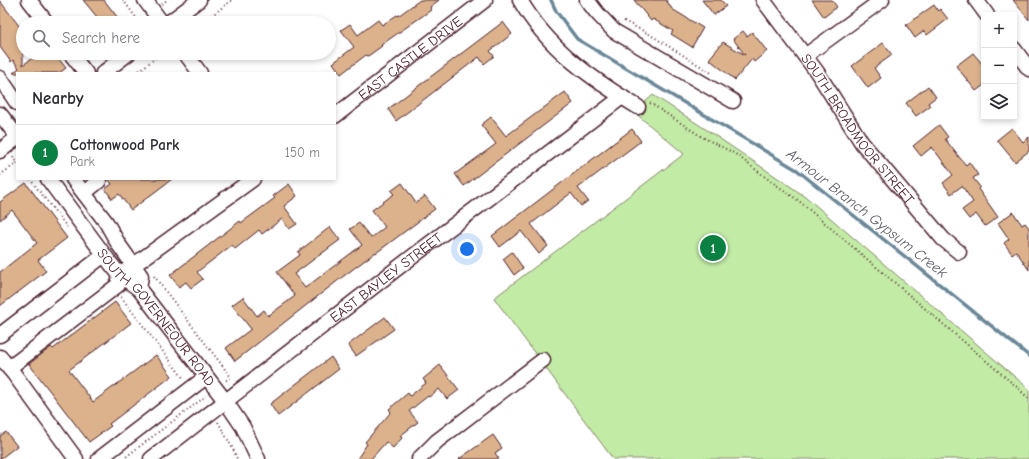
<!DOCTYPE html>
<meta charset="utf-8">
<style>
:root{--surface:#fff;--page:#f7f7f7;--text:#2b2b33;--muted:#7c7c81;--line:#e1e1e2;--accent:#0b8043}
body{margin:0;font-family:"Comic Neue",sans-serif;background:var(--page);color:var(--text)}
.controls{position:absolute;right:12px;top:12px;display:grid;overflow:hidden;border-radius:0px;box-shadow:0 2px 6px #0003}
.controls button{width:36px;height:36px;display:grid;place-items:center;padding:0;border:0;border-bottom:1px solid var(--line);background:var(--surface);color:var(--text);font:20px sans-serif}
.you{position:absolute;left:467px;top:249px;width:14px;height:14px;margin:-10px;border:3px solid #fff;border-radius:50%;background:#1a73e8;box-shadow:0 0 0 6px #1a73e833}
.badge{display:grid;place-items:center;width:26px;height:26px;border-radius:50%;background:var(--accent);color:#fff;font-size:13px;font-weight:700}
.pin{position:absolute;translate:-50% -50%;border:2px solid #fff;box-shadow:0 1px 4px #0006}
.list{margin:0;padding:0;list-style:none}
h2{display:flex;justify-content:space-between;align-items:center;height:52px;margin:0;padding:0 16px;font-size:17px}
h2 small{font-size:13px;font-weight:400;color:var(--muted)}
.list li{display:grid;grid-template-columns:26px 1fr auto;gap:12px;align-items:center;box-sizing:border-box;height:56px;padding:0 16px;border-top:1px solid var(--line)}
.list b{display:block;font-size:15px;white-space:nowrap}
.list p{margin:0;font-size:13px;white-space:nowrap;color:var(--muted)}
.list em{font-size:13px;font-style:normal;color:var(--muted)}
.icon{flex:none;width:22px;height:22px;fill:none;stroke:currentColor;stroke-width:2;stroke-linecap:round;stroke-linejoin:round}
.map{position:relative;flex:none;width:1029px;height:459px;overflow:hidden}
.search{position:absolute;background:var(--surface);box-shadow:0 2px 6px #0003;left:16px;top:16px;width:320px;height:44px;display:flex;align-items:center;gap:10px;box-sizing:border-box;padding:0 14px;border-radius:22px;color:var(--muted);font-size:15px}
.panel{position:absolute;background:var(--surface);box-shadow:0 2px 6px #0003;left:16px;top:72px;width:320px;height:108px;border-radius:0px}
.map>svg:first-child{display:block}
.green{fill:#c2eba6;stroke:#868568}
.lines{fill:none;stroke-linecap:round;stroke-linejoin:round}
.stream{stroke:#6a8798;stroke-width:3.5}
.building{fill:#dbb28c;stroke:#4a1f2b}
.minor-casing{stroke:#4a1f2b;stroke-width:17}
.path{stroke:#4a1f2b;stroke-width:2;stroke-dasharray:1 3;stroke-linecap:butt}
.minor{stroke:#fff;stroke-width:14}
.labels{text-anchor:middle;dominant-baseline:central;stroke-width:3;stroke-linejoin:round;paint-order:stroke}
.street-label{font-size:14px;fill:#4a1f2b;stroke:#fff}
.water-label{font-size:15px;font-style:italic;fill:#5d5c6a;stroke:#fff}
</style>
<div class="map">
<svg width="1029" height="459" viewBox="0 0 1029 459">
<rect width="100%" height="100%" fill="#fff"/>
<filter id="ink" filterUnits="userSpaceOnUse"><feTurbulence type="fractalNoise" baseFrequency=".025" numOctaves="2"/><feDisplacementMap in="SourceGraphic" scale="8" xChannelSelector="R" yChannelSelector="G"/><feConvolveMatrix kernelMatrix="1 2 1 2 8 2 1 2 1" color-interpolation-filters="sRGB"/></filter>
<g filter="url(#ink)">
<path class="green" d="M653,95L707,130L806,197L1029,389V459H613L494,298L684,154L634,112Z"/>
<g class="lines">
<path class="stream" d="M551,0L556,11L577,39L797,170L1029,356"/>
</g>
<g class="building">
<path d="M83,0H104L122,23H102Z"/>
<path d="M420,0H439L430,7L431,10L381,45L382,46L368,56L366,55L341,74L333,63L354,47L341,30L350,24L358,35L378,20L382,25L397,15L398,16Z"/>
<path d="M634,0H666L672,9L703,28L692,47L671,34L673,31L653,19L651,21Z"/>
<path d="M702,0H721L726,6L714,15Z"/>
<path d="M812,0H832L837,7L824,17Z"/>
<path d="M1013,0H1029V20Z"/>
<path d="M0,1L23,31V65L39,53H54L66,68L59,73H13L19,68L13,60L11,62L0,47Z"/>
<path d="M934,5L938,11L940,9L948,19L927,35L924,31L915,38L906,25Z"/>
<path d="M503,22L512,34L490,51L494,56L484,64L479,57L396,121L388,109Z"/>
<path d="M743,31L747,36L752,32L767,51L754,62L752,59L735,80L709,59L723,42L745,55L733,39Z"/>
<path d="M883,43L892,55L874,68L881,78L868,88L852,66Z"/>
<path d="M973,53L984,66V85L976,91L956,66Z"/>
<path d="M928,86L936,97L928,103L930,106L916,116L906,103Z"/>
<path d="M565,92L573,103L464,186L455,174L496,144L481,125L491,117L506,136Z"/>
<path d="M939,125L948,137L945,139L959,157L966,165L969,162L978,175L973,178L980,187L978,189L998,217L985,226L976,214L969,219L962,210L973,202L962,186L951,194L943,183L953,175L932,147L921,156L913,146Z"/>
<path d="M1012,128L1023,142L1029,137V151L1015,162L997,140Z"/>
<path d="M632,129L641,141L578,188L588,201L581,206L571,193L531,224L548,246L539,254L521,231L500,247L492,236Z"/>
<path d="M108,179H172L131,210L119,194L112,199L105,189L112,184Z"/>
<path d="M26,183L67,238L38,260L46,271L0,306V272L37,243L12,210L0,220V202Z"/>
<path d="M402,183L416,203L425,196L435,209L376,253V252L345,275L235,361L226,348L251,329L232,305L243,297L257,316L264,310L268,316L295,296L277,272L300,255L298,252L330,227L340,240L294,274L305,288L362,245L350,229L359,223L371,238L385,227L372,210L394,194L391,191Z"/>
<path d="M289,184L297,196L284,206L297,224L289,229L282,219L262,234L259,230L235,249L232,245L197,272L203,279L191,288L186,282L179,287L170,275L240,221L241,223L275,198L273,196Z"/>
<path d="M1013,212L1022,225L1025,223L1029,228V270L1016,251L1012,254L1004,243L1009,239L998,223Z"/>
<path d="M512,252L523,268L514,275L503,259Z"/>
<path d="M115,302L131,323L69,370L93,402L156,355L172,376L109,424L111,426L89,442L29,364L51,347L53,349Z"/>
<path d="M385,317L394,329L356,356L348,345Z"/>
<path d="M331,357L339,369L278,416L270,404Z"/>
<path d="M440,365L459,390L447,399L439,389L429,397L428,396L409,411L418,422L400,436L402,438L393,448L386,442L371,459H357L367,444L365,442L391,412L389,409L408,393L410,396L426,383L423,379Z"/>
<path d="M6,432L17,446L0,459V436Z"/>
<path d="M493,435L502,448L495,453L499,459H459Z"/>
</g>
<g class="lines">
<defs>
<g id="minor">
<path d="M29,0L47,23"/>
<path d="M145,0L162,23"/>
<path d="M520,0C547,48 592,79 638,107"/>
<path d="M587,0L597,13L614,31L733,101"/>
<path id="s1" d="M763,0L817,72L862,143L943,239L959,252"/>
<path d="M976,0L987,15"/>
<path d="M168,23L199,0"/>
<path d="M1014,49L1029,69"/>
<path d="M70,53L86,73"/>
<path d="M185,53L200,73"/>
<path d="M805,56L882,0"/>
<path d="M103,73L129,53"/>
<path d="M0,78L17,103"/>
<path d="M0,114L17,136"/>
<path id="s2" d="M335,116L485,0"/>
<path d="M0,151L17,138"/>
<path id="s3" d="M48,179L111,264L120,275L139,289L226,402L243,427L258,459"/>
<path d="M73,179L106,222L119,245L141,276L139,289"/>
<path d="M84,193L99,181L97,179"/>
<path d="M0,335L104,255"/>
<path d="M0,357L14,374L76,459"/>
<path d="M9,368L118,285L120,275L253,179"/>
<path d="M99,459L206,377"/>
<path id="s4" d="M151,459L395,270L622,97"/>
<path d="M419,459L437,441L543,360"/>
</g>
</defs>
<use href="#minor" class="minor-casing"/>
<g class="path">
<path d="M123,0L140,23"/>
<path d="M162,4L167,0"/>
<path d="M624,21L649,34L713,74"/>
<path d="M137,23L144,18"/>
<path d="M202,23L232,0"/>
<path d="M90,58L97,53"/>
<path d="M136,73L162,53"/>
<path d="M650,103L702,137L734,153L768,179L799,201L1018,388L1029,399"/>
<path d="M13,157L17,162"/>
<path d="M0,175L17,163"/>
<path d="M30,179L67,227"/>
<path d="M154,276L231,377L225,381"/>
<path d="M121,297L184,379"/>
<path d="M218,422L234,451L237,459"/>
<path d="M123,459L206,396"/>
</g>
<use href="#minor" class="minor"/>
</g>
</g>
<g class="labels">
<g class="street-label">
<text stroke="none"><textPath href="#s2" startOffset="95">EAST CASTLE DRIVE</textPath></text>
<text stroke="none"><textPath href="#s1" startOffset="160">SOUTH BROADMOOR STREET</textPath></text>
<text stroke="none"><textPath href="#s4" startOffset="297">EAST BAYLEY STREET</textPath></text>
<text stroke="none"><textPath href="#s3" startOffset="176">SOUTH GOVERNEOUR ROAD</textPath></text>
</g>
<g class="water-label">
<text transform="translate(867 213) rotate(38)">Armour Branch Gypsum Creek</text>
</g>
</g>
</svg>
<div class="controls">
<button>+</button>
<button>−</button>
<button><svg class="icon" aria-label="layers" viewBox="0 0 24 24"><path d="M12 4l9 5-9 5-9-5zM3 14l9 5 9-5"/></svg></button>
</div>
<div class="you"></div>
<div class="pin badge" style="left:713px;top:248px">1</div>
<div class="search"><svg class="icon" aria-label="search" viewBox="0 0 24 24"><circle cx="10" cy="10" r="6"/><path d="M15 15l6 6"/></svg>Search here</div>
<section class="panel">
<h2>Nearby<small></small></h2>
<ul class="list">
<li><span class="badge">1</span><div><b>Cottonwood Park</b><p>Park</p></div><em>150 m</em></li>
</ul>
</section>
</div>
